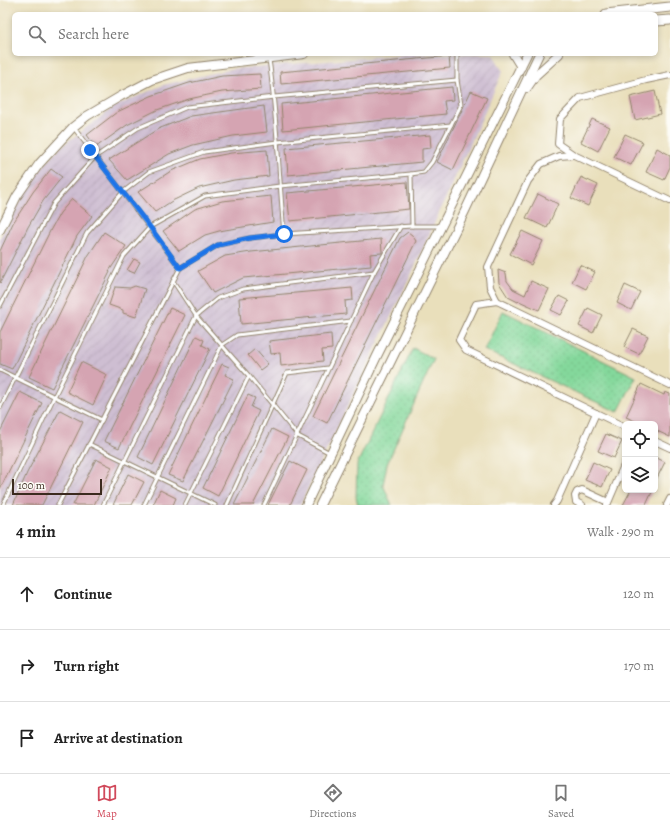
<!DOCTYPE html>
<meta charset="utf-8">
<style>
:root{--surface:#fff;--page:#f2f2f2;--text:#222;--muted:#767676;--line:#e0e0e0;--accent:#d1495b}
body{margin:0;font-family:Alegreya,serif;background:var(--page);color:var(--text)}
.controls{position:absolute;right:12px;bottom:12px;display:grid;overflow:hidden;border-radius:6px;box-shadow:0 2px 6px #0003}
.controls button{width:36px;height:36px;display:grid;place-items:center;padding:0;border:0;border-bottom:1px solid var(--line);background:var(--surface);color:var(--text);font:20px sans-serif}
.scale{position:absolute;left:12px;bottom:10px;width:90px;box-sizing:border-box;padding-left:4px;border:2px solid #3b2a1e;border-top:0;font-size:11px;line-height:14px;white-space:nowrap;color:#3b2a1e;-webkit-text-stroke:3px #fdfcf7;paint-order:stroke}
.stop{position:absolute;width:12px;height:12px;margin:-9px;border:3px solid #1a73e8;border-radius:50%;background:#fff}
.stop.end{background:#1a73e8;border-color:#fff;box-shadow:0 1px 4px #0008}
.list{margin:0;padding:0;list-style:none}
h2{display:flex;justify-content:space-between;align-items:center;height:52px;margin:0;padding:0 16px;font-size:17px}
h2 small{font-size:13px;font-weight:400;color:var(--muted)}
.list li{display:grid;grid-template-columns:26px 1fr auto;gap:12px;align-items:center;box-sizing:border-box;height:72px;padding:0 16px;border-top:1px solid var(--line)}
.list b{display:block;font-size:15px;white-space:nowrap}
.list em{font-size:13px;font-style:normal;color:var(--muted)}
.icon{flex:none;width:22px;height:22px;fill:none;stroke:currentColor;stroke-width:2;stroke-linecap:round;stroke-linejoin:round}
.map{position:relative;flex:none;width:670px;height:505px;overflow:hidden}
.search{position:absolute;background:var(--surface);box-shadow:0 2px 6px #0003;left:12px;right:12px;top:12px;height:44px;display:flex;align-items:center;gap:10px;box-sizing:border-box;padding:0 14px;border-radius:6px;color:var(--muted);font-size:15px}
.sheet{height:268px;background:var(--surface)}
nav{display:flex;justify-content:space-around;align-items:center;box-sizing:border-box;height:56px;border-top:1px solid var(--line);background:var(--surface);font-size:11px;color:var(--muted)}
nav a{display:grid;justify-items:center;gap:2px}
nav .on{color:var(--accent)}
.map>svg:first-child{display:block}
.industrial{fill:url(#industrial-furrows)}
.green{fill:url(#green-dots);stroke:#60815c}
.building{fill:#d5a4b2}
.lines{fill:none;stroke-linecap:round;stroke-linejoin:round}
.service-casing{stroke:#92846c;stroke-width:5}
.minor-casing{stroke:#92846c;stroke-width:8}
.tertiary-casing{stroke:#92846c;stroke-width:10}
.secondary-casing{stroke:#92846c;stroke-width:11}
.service{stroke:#fff;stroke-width:3}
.minor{stroke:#fff;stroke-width:6}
.tertiary{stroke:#fff;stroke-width:8}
.secondary{stroke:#fff;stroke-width:9}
.route{stroke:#1a73e8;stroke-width:5}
</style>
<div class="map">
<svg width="670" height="505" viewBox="0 0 670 505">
<defs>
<pattern id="industrial-furrows" width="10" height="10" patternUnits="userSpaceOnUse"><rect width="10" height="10" fill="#cebed2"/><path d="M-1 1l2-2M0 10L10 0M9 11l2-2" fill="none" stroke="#b2a3b4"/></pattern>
<pattern id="green-dots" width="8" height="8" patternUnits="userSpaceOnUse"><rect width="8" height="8" fill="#84d89b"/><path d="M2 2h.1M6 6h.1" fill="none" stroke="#73ba85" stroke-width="1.8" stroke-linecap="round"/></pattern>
</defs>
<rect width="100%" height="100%" fill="#fdfcf7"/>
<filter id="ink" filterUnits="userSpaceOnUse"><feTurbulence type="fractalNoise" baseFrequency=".025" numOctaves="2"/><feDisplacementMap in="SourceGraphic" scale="8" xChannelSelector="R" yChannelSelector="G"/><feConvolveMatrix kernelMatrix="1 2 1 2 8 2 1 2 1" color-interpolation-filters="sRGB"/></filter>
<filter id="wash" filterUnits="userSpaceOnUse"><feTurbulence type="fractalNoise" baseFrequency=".012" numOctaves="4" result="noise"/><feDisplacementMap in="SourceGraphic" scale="16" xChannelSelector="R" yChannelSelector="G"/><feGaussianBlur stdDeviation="0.9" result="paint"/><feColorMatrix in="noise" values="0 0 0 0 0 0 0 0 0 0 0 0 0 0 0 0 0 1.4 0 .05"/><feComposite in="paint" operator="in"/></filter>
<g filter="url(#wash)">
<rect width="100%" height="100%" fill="#e9dfbb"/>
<path class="industrial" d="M411,54H493L503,71L412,273L300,505H0V238L10,218L35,175L59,148L115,106L163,85L230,69Z"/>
<g class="green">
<path d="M503,311L636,377L618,412L484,350Z"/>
<path d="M413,348L434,359L387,464L383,485L392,505H358L356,497L357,464Z"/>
</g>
<g id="blocks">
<g class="building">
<path d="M449,56L450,68L281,84L280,72Z"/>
<path d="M260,74L261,89L222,92L189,99L157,110L127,125L96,147L87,135L117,112L151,96L189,83L222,76Z"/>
<path d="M452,87L453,100L444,101L446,114L283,130L281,104Z"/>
<path d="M471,91L487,98L453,170L437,162Z"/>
<path d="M655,91L660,114L635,120L630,97Z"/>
<path d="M264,106L267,132L233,136L193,145L169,154L127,180L109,160L158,129L191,116Z"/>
<path d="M592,119L610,127L598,151L581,142Z"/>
<path d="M625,134L643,142L631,165L614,157Z"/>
<path d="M430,135L431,148L422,149V162L288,175L286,148Z"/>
<path d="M657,148L670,155V167L664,180L646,172Z"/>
<path d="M267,150L269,176L234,180L199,188L172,201L155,212L138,192L171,171L200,159L231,153Z"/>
<path d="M51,169L62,177L43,201L28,227L0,283V251L13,223L33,192Z"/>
<path d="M581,177L598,185L588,206L571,198Z"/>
<path d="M407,182L409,209L290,221L287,193Z"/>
<path d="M538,194L558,204L547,228L526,218Z"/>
<path d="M271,196L273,222L219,231L205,235L179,251L163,231L195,209L222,201Z"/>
<path d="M72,199L92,216L77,236L12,369L0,364V332L51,229L60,213Z"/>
<path d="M522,231L543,241L531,265L510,254Z"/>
<path d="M104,232L126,246L109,271L110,272L52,388L29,377L88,256Z"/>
<path d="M408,232L412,235L416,241L327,423L313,416L400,238Z"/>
<path d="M381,239L382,252V253L370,254L371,266L243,278L213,293L198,271L225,256L251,252Z"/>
<path d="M134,259L140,262L134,273L127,270Z"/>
<path d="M580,265L595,272L586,289L572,282Z"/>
<path d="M498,270L506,273L507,281L513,289L525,295L531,281L549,289L539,310L519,301L518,302L508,297L499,283Z"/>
<path d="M625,285L640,292L631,310L617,303Z"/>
<path d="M135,286L145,289L136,317L123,313V310L109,305L115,287L130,288Z"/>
<path d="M352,288L353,300L345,301L346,314L241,324L239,298Z"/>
<path d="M559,296L569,301L561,315L551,310Z"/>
<path d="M170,308L185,315L119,448L104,441Z"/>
<path d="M588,308L602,315L593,333L579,326Z"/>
<path d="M633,329L648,336L639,354L624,347Z"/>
<path d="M331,334L332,349L322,350L323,361L281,366L280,353L271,354L269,341Z"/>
<path d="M196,336L204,340L202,345L210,349L153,465L138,457Z"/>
<path d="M255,349L268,364L260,370L248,355Z"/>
<path d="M81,362L107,375L93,405L67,392Z"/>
<path d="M222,364L229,367L225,375L234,379L183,481L168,475Z"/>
<path d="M641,384L664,395L665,392L670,394V437L655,430V424H641L626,417Z"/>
<path d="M20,392L42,403L0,489V432Z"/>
<path d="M248,395L255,398L251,407L259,411L218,496L203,488Z"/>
<path d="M60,410L83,422L42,505H13L27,473Z"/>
<path d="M272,429L288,437L253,505H234Z"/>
<path d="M606,434L622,441L614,458L598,451Z"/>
<path d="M655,457L665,462L655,482Z"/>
<path d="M96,459L112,467L94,505H73Z"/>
<path d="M290,461L307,470L290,505H268Z"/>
<path d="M593,462L610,470L602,487L585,480Z"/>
<path d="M128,474L144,482L132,505H113Z"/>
<path d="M160,490L176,498L173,505H153Z"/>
<path d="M631,490H648L652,492L646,505H623Z"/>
</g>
</g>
</g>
<g filter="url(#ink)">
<use href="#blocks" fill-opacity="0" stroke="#92846c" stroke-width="1"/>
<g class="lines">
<defs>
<g id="service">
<path d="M269,59C277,117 279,176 284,234"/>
<path d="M74,128L180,268"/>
<path d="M412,226L411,174L424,172L432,162L461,105L457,80V54"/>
<path d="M173,281L196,316L249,376L298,436L330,453"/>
<path d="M0,306L54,203L95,157L138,128L187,107L274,97L457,80"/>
<path d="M0,370L102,420"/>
<path d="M0,408L87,233L123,192L149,172L204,152L277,142L451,125"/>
<path d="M89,444L215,505"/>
<path d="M3,505L54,397L124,256L150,227L205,196L280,186L411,174"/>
<path d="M58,505L180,268L218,245L250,238L284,234L412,226H440"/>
<path d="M103,505L196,316L218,298L243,289L374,272"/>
<path d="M144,505L222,345L237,335L351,321"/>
<path d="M185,505L249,376"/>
<path d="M227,505L287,373L328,368"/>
<path d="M264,505L374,272L401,226"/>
</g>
<g id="minor">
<path d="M670,75L646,80L580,98L560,119L558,144L574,155L670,201"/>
<path d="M497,301L490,287L488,267L528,181L541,164L559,156L573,155"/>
<path d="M596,413L466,350L459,340L476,304L497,301L670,385"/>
<path d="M655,441L670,448"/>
<path d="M554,505L557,501L596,413L625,427"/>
<path d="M582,505L576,502L575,496L577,492L582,490L608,502"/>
<path d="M607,505L625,463"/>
<path d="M667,505L670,499"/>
</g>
<g id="tertiary">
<path d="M513,54L521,67"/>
<path d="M527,88L536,75L559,54"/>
<path d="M0,230L17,196L39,164L73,127L87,116L121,96L152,80L188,68L304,54"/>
<path d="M306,505L377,356L527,54"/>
<path d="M320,505L465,211L539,54"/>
</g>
<g id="secondary">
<path d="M606,14L670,7"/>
<path d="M656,21L670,20"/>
</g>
</defs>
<use href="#service" class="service-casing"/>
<use href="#minor" class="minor-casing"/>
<use href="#tertiary" class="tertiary-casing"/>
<use href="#secondary" class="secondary-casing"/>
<use href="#service" class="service"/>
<use href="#minor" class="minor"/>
<use href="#tertiary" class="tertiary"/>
<use href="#secondary" class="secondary"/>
</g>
</g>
<g class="lines" filter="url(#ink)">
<path class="route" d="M90,150L150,227L180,268L218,245L250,238L284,234"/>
</g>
</svg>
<div class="controls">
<button><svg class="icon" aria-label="locate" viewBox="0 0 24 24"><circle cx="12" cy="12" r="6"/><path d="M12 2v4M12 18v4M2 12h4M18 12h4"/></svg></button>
<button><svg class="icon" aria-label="layers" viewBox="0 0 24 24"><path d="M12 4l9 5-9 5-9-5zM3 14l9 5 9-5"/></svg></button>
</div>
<div class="scale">100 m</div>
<div class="stop" style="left:284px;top:234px"></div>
<div class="stop end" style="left:90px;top:150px"></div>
<div class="search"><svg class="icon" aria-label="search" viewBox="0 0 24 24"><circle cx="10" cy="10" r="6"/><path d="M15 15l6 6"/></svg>Search here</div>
</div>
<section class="sheet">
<h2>4 min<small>Walk · 290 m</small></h2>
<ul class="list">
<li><svg class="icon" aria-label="ahead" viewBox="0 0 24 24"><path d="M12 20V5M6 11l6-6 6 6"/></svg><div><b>Continue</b></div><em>120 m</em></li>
<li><svg class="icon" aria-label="right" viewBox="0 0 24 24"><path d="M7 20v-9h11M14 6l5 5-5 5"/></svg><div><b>Turn right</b></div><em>170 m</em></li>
<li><svg class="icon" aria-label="arrive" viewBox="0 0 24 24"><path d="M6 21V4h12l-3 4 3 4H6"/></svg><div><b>Arrive at destination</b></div></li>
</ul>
</section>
<nav>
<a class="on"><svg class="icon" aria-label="map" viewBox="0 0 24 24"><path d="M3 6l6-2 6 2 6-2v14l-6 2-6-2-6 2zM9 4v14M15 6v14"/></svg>Map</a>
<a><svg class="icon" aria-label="directions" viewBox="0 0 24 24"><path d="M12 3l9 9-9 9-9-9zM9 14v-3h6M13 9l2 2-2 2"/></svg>Directions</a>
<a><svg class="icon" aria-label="saved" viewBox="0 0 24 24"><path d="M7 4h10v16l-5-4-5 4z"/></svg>Saved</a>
</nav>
